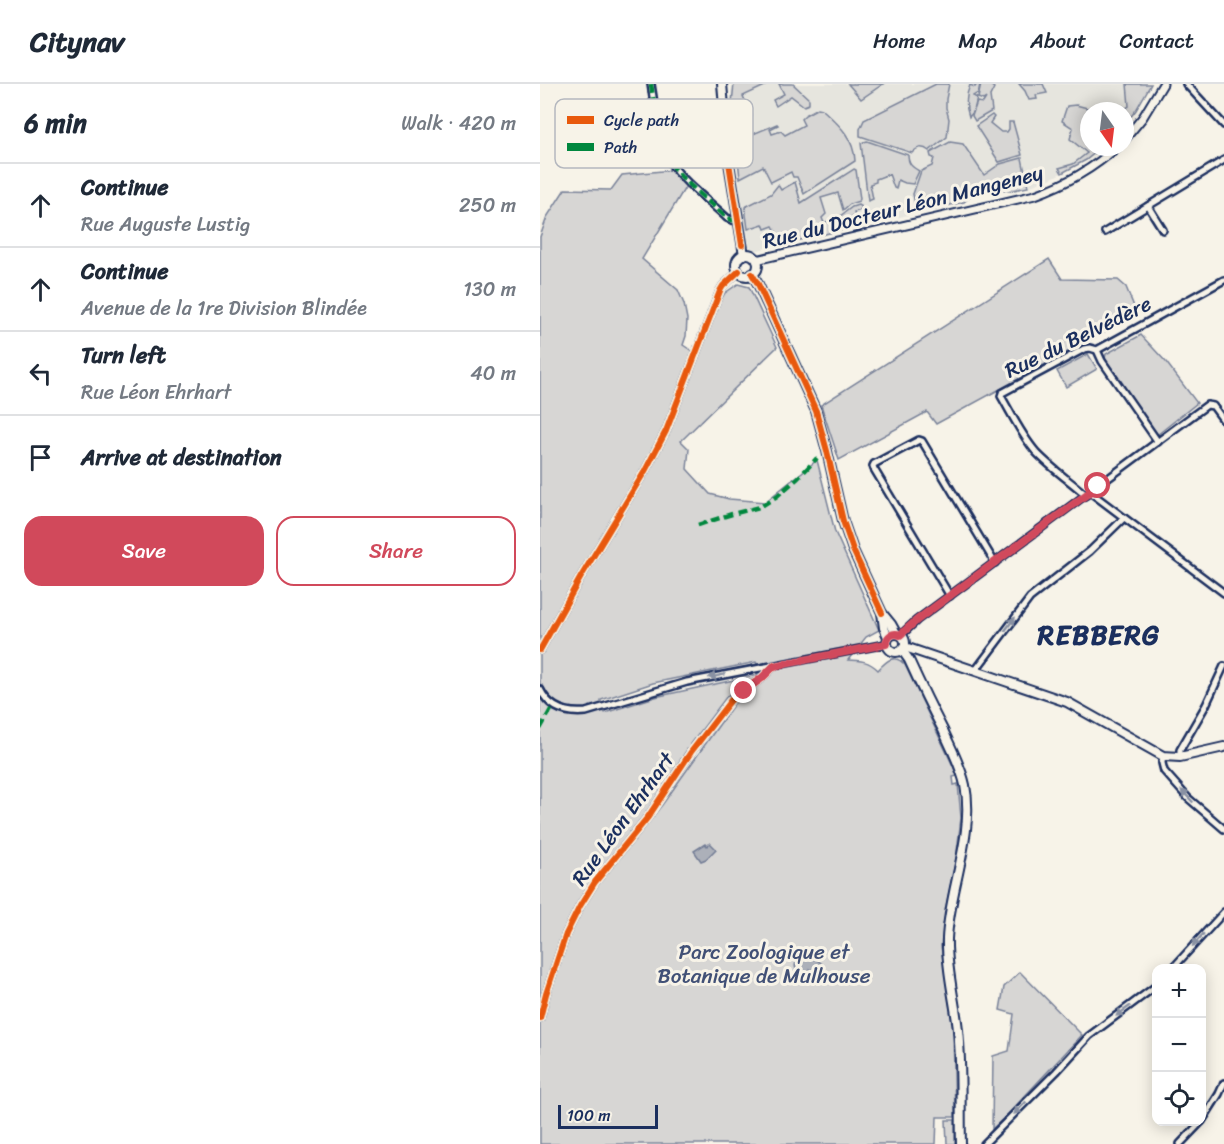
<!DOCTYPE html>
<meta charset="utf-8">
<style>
:root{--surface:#fff;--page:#f6f6f7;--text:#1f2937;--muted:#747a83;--line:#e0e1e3;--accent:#d1495b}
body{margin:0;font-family:Sriracha,sans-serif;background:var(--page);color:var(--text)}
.controls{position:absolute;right:18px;bottom:18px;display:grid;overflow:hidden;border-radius:12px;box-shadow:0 3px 15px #0003}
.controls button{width:54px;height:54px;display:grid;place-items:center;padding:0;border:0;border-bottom:2px solid var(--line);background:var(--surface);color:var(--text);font:30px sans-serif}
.compass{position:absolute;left:540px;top:18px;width:54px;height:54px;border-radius:50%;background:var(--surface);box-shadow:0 3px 15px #0003;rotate:166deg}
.scale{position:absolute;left:18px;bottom:15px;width:100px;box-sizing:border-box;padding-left:6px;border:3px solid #1b2f5e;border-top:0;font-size:16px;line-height:21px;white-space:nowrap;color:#1b2f5e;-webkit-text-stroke:4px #f7f3e8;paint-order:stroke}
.stop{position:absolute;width:18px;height:18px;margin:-14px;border:4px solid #d1495b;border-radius:50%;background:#fff}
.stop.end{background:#d1495b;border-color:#fff;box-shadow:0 2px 6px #0008}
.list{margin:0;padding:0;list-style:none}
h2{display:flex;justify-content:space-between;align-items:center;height:78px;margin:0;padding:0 24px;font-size:26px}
h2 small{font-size:20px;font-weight:400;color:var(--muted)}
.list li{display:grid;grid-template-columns:39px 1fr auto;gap:18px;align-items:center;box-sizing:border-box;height:84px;padding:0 24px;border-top:2px solid var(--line)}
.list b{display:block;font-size:22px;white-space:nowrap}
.list p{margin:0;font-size:20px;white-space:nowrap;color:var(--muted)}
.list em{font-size:20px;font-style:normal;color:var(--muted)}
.actions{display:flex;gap:12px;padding:18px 24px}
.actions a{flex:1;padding:14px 0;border:2px solid var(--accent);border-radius:18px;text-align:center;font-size:21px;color:var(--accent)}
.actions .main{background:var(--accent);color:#fff}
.icon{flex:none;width:33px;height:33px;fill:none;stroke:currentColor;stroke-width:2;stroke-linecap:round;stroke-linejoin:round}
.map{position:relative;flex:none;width:684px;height:1060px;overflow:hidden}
header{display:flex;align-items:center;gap:36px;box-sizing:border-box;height:84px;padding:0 30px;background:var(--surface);border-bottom:2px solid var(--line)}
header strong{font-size:28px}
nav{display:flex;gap:33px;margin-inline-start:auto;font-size:21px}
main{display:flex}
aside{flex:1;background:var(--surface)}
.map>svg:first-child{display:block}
.built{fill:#e6e5de}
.green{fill:#d7d6d4;stroke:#798299;stroke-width:1.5;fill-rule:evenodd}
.water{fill:#acb0b9;stroke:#727c95;stroke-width:1.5}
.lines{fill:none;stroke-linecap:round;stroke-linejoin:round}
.minor-casing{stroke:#1b2f5e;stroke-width:10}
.tertiary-casing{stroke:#1b2f5e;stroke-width:11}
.secondary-casing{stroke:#1b2f5e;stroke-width:12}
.minor{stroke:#f7f3e8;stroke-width:5}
.tertiary{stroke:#f7f3e8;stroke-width:7}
.secondary{stroke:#f7f3e8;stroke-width:8}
.quiet{stroke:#00873e;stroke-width:4.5;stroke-dasharray:9 4.5;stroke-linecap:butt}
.cycleway-casing{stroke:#f7f3e8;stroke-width:10}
.cycleway{stroke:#e8590c;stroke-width:6}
.oneway{fill:#8991a3}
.route{stroke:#d1495b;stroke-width:8}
.labels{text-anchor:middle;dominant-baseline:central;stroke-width:6;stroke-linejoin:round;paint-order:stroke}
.street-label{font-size:21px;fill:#1b2f5e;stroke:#f7f3e8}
.park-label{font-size:21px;fill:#415076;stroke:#f7f3e8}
.district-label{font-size:27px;font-weight:bold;letter-spacing:1.5px;fill:#1b2f5e;stroke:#f7f3e8}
.key{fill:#f7f3e8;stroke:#b5b8bf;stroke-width:1.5}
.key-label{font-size:16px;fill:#1b2f5e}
</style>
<header>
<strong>Citynav</strong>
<nav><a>Home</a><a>Map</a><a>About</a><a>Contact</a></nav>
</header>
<main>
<aside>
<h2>6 min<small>Walk · 420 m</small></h2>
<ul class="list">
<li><svg class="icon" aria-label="ahead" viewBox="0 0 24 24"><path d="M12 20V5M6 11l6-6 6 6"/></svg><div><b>Continue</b><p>Rue Auguste Lustig</p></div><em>250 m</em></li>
<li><svg class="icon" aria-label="ahead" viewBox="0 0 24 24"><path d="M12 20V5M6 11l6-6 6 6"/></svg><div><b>Continue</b><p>Avenue de la 1re Division Blindée</p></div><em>130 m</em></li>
<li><svg class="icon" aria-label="left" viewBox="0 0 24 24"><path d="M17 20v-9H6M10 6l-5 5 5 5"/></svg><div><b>Turn left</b><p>Rue Léon Ehrhart</p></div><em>40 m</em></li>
<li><svg class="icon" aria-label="arrive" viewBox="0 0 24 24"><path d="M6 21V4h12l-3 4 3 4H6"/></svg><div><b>Arrive at destination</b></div></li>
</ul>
<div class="actions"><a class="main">Save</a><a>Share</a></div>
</aside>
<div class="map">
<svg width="684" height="1060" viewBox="0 0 684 1060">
<rect width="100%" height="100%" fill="#f7f3e8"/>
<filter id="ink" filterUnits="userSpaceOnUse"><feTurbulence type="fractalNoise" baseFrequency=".0167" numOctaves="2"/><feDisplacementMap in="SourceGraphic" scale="12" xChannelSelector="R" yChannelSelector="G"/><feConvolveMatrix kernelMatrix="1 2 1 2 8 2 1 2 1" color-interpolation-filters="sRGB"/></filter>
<g filter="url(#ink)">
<path class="built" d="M192,0H611L596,26L585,40V27H549V63H562L546,76L512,94L488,103L469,107L455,103H445L437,106L424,118L214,167L210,165L202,122L190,18Z"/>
<g class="green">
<path d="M194,0H229L203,12L212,32L199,39L202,43L206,53L237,40L238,41L230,45L232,50L241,47L245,51L264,41L261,35L265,31L278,24L282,25C298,40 314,53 315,77L264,110L257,93H253L251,88L231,98L223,82L200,94L192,19Z"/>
<path d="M239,0H253L269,15V20L264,22L251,12L236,22L233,16L244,10Z"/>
<path d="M308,0H343L321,15Z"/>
<path d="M396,0H409L406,15V24L409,35L407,53L389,67C383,62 377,63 372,69L320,52V45L324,36Z"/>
<path d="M437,0H440L438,11L436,10L433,12L437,14L434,27L429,33C425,22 425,13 430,1L435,3Z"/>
<path d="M441,0H449L454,4L450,12L452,27L435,37L432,32L437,18L443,19L446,14L443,16L438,14Z"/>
<path d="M479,0H503L507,9L496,11L497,15L489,16L485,7Z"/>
<path d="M587,0H611L596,26L585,40V27H578L583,26L589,22Z"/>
<path d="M536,21L551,25L559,22L563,27H549V63H562L546,76L522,89L519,84L533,80L547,69L530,55L533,44L522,37L527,22Z"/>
<path d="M452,31L454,33L450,39L461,48H467L469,45V38H473L482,71L459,78L436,42Z"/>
<path d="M327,57L368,71C368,80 372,83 379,87L373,100L365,99L358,96L356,105L354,104L349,90L336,95V98L330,100L333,115L328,117L321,59Z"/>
<path d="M410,58L423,60L444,91L460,80L482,74L488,103L469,107L455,103H445L437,106L424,118L377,128L373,110L381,87L392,82L394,74L391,73L390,69Z"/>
<path d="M314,85L316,86L320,115L319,117L310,120L303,126L298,109L281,114L286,130L282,134L284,139L300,132L312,123L318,121L321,122L322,126L314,128L315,132L307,135V141L302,146L238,161L237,158L240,155L233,142L225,145L223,140L208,145L205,123L231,110L238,101L241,106L255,98L261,119Z"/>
<path d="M132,86L146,102L102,175L138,206L144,220L147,235L146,252L143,261L152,267L185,209L198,200L209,203L237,263L141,357L149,365L147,385L170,410L189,415L225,418L277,376L295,448L339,546L326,553L308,576C320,576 329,577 338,586C347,576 355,569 365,581L413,682L417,692L413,693L414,701L418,700L421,734L416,775L406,822L401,862L413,945L415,1033H397L396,1060H0V153L7,133L25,105L71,106L82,91ZM216,578L220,585L217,591L115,613L65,629L61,624V616L113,599ZM200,604L204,607L205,611L194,620L122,721L97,753L92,752L90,748L106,729L148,664L187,612Z"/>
<path d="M509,175L522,195L578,196L586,203L597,230L396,340L387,328L299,376L281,321Z"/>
<path d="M601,251L626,278L657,319L617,351L570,283L565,274L566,270Z"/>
<path d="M548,270L557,285L526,303L517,287Z"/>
<path d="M480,888L542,951L468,1030L452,1045L453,972L469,967L474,930L460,926L464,903Z"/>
<path d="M406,1036H415V1060H407Z"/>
</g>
<g class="water">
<path d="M170,759L176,765L166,775L161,777L154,767L165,760L167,762Z"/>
<path d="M266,874C274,874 279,875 283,882V886L274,891L270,885L267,891C259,890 253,886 256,878Z"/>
</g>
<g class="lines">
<defs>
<g id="minor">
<path d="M111,0C114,20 120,62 130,78C144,99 169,117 187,134L192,136L198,137"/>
<path d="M646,0L684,41"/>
<path d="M608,122L623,146"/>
<path d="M565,148L684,76"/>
<path d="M557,266L562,277L618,358"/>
<path d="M550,408L684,509"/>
<path d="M546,411C530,397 511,384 496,368C482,352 472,331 461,312L462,309L544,265L550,264L557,266L684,196"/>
<path d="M410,512L334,385L333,382L334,380L379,356L382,357L455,479"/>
<path d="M361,551L377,536L667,321L673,322L684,337"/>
<path d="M0,566L42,491L105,387L126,347L180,207L183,202L199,187"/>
<path d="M435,587L490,514L550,467L584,434"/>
<path d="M0,605C9,624 26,630 46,628L147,598L346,560"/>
<path d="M623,672L622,679L624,687L648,714L684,745"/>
<path d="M640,673V666L666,621L684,582"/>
<path d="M633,884L684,828"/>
<path d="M0,934L6,910L26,850L40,822L55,798L108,733L151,668L191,616L222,594L234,582"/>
<path d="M662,1037L679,1010L684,999"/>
<path d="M444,1060L516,988L549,952L616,902"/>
<path d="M640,1060L661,1038"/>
</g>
<g id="tertiary">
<path d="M585,55L603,33L623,0"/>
<path d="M216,176L495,111C526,100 553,85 577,63"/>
</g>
<g id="secondary">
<path d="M182,0L189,79L204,171"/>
<circle cx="207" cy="181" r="11"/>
<path d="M212,190L218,200L276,327L287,367L303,437L313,466L342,529L344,544L348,553"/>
<path d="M342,529L351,540L356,549"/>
<circle cx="356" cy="559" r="9"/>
<path d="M365,563L527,618L623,672L640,673L684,663"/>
<path d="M362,566L369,576C380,600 391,623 403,646C411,664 421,682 425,701C435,750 409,806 407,855C406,885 415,916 418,946C422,983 420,1022 421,1060"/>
</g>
</defs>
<use href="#minor" class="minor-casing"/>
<use href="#tertiary" class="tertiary-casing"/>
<use href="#secondary" class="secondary-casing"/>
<use href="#minor" class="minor"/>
<use href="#tertiary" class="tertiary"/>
<use href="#secondary" class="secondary"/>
<g class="quiet">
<path d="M111,0C114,20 120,62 130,78C144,99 169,117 187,134L192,136L198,137"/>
<path d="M158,441L192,430L220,423L237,412L258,394L277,374"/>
<path d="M0,645L13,622"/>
</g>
<defs>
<g id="cycleway">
<path d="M183,20L189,79L202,161"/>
<path d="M212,190L218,200L276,327L287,367L303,437L313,466L342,529"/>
<path d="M0,566L42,491L105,387L126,347L180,207L183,202L199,187"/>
<path d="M0,934L6,910L26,850L40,822L55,798L108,733L151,668L191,616L222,594L234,582"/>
</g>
</defs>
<use href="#cycleway" class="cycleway-casing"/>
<use href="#cycleway" class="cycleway"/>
</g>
<defs><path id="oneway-solid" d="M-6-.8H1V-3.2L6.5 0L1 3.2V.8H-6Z" transform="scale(1.5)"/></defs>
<g class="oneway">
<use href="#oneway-solid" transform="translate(470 540) rotate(-53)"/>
<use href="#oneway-solid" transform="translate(177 592) rotate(168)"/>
<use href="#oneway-solid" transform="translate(647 712) rotate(-134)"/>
<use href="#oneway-solid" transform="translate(658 856) rotate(131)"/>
<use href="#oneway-solid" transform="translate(583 927) rotate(144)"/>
<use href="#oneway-solid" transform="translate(480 1024) rotate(134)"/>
</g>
</g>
<g class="lines" filter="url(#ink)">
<path class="route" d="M204,607L222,594L234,582L346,560C347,552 353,548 360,551L377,536L558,402"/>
</g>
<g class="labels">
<g class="street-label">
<text transform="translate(363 123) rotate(-14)">Rue du Docteur Léon Mangeney</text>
<text transform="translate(538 253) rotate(-26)">Rue du Belvédère</text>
<text transform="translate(83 735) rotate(-54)">Rue Léon Ehrhart</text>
</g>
<g class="park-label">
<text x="224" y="868">Parc Zoologique et<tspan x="224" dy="24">Botanique de Mulhouse</tspan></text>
</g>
<g class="district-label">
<text x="559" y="551">REBBERG</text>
</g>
</g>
<rect x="15" y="15" width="198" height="69" rx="9" class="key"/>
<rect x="27" y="32" width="27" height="8" fill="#e8590c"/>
<rect x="27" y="59" width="27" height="8" fill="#00873e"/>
<g class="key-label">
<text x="64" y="42">Cycle path</text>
<text x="64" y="69">Path</text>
</g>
</svg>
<div class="controls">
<button>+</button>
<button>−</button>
<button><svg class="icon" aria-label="locate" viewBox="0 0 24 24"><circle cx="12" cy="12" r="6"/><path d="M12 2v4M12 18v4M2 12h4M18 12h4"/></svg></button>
</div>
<svg class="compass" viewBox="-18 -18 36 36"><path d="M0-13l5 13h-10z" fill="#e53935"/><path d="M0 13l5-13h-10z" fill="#747a83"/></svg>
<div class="scale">100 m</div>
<div class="stop" style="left:558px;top:402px"></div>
<div class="stop end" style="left:204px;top:607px"></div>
</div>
</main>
